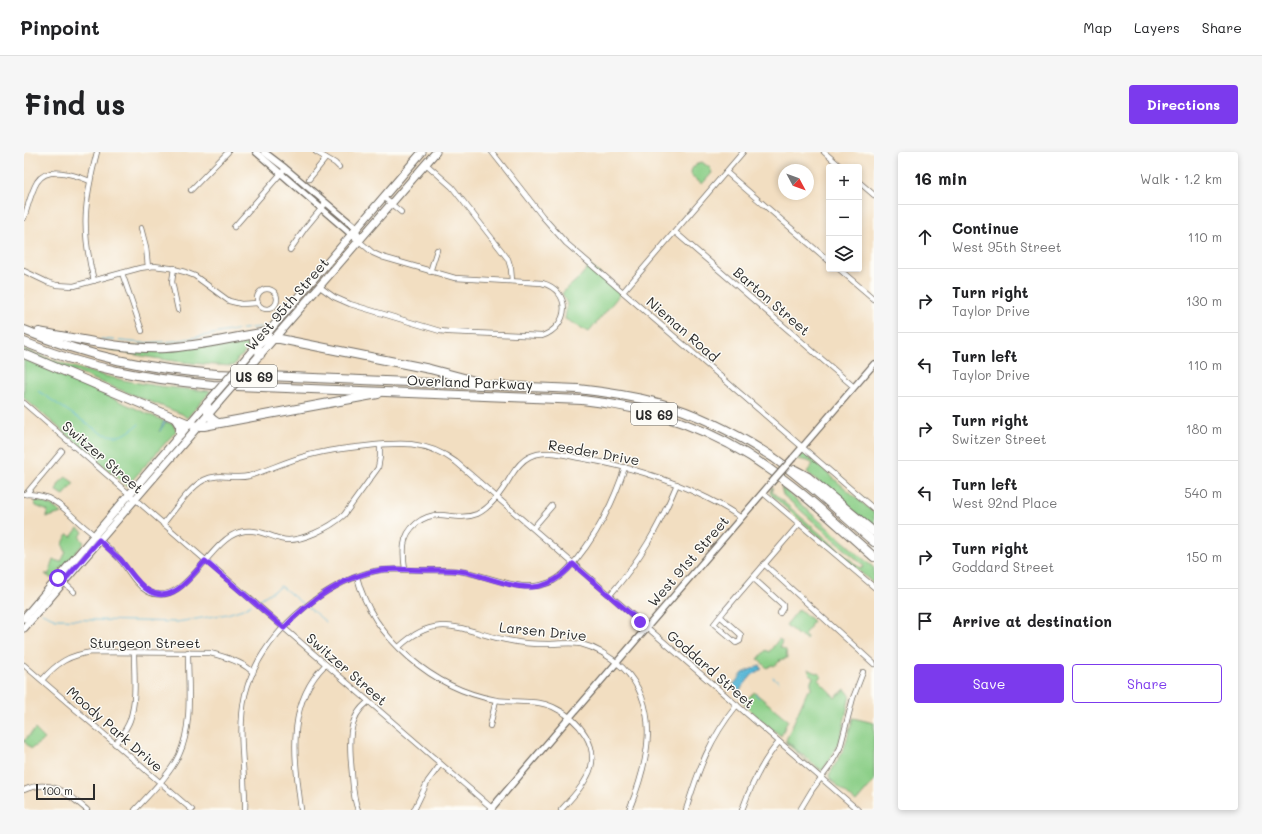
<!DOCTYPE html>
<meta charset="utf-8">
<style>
:root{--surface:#fff;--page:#f6f6f6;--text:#202124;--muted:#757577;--line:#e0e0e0;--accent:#7c3aed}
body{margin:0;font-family:Mali,sans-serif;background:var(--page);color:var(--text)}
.controls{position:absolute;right:12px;top:12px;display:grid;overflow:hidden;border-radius:4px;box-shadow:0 2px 6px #0003}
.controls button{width:36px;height:36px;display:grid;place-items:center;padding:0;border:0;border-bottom:1px solid var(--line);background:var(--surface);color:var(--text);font:20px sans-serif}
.compass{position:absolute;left:754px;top:12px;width:36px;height:36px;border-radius:50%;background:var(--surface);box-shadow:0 2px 6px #0003;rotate:131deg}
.scale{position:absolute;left:12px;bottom:10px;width:59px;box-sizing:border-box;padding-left:4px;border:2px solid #2b2b2b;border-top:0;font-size:11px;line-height:14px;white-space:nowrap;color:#2b2b2b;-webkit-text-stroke:3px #fdfcf7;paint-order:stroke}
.stop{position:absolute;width:12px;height:12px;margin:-9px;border:3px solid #7c3aed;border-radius:50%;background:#fff}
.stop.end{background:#7c3aed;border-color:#fff;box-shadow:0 1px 4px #0008}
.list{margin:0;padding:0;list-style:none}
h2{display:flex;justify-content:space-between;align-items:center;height:52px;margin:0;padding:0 16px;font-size:17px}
h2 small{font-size:13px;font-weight:400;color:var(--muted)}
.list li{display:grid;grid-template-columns:26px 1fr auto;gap:12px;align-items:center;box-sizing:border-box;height:64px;padding:0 16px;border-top:1px solid var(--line)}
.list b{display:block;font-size:15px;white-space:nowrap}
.list p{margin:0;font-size:13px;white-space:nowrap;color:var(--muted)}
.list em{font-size:13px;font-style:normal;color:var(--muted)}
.actions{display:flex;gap:8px;padding:12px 16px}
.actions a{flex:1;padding:9px 0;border:1px solid var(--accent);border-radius:4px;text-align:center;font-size:14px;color:var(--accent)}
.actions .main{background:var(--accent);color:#fff}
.icon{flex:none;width:22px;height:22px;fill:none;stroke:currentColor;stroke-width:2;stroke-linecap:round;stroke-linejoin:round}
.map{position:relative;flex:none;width:850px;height:658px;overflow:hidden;border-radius:4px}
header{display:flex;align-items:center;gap:24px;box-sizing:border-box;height:56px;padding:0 20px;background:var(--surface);border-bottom:1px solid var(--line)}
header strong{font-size:19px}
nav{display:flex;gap:22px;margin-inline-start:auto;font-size:14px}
.intro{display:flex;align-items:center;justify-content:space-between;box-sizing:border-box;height:96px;padding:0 24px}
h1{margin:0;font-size:28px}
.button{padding:10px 18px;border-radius:4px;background:var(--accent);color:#fff;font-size:14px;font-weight:700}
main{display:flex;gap:24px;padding:0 24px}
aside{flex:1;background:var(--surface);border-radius:4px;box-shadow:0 2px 6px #0003}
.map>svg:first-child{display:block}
.green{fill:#8ccf88;stroke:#5c7d5a}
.water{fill:#57b6d6;stroke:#417080}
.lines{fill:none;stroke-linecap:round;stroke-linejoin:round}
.stream{stroke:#57b6d6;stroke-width:1}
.minor-casing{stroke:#716a60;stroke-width:6}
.tertiary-casing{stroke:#716a60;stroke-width:8}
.primary-casing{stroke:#716a60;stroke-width:9}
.motorway-casing{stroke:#716a60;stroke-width:10}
.minor{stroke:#fff;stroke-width:4.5}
.tertiary{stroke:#fff;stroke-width:5.5}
.primary{stroke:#fff;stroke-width:7}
.motorway{stroke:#fff;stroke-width:8}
.tertiary-bridge-casing{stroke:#716a60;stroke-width:8;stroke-linecap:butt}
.primary-bridge-casing{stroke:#716a60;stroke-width:9;stroke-linecap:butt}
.tertiary-bridge{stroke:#fff;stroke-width:5.5}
.primary-bridge{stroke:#fff;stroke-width:7}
.route{stroke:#7c3aed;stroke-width:5}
.labels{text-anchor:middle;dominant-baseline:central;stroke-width:3;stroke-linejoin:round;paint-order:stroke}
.shield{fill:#fdfcf7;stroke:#6a6a68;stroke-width:1}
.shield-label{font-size:13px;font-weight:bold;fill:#2b2b2b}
.street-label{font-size:14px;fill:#2b2b2b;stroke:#fdfcf7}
</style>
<header>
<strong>Pinpoint</strong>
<nav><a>Map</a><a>Layers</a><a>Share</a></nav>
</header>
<div class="intro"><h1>Find us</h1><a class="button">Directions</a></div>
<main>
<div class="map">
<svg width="850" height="658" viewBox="0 0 850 658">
<rect width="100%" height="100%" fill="#fdfcf7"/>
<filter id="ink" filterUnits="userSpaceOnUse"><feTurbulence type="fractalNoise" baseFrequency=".025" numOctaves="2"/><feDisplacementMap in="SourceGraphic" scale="8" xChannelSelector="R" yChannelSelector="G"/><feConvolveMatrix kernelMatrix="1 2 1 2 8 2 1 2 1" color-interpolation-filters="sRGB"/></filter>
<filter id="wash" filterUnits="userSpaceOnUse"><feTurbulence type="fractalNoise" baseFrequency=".012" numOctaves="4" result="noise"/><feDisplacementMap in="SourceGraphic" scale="16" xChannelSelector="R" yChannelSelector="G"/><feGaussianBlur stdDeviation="0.9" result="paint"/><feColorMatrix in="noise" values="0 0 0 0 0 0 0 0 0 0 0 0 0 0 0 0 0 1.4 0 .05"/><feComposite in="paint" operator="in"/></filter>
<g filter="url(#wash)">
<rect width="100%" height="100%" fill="#f2dec1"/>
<g class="green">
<path d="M678,10L686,16L688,21L678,32C676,30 670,27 668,24C664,17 673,11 678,10Z"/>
<path d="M566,113L597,141L565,180L541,167L543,152L538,141L555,126Z"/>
<path d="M216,188L227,190L219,203L212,208H214L209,214C163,212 120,206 76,195L95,196Z"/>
<path d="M0,197C32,210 65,221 99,228C128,234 158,237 187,239L163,266L158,262C105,241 52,221 0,199Z"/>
<path d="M0,207L140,269L135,280L142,270L149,272L152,279L103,334L101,333L91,324V323L89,322L0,246Z"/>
<path d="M780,301L850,361V376L783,320L789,312L784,309L773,307L778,302Z"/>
<path d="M42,325L50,331L40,343L32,339L35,331Z"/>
<path d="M748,335V340L837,417L840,414L759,343L757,335L850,416V432L748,344L746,340Z"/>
<path d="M12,348L28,354L38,361L24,365L22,364L24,359L12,354L11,351Z"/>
<path d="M54,376L59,380L56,385L60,391L28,427L21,422H25L30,408L37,410L42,400C37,392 40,389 44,382L47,385Z"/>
<path d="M775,457L789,469L786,473L787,474L780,482L783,485L782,487L776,483L775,484L762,473Z"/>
<path d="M755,487L758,489L756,495L762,498L763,506L755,508L756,509L750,514L748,513L743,516L734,507L742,498L745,500Z"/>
<path d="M784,517L795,522L798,525L794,528L807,541V543L808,542L811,546L821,537L826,543L817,585L807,605L798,619L773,598L778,605L797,621L761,590V589L773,598L762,588L784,538H787V528L789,527L788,523H786Z"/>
<path d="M730,540L764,568L757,584L733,565L719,551Z"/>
<path d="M829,566L850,571V629L832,650L806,627L805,623L820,597Z"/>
<path d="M11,577L21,587L7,597L0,589Z"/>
</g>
<path class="water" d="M736,513L738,517L728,523L715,539L709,535V533L719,521Z"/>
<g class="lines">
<g class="stream">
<path d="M77,187L118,191L152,189L211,178L237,175"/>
<path d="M14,239L77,281C96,287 100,284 115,272"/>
<path d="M136,279L141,269L144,270"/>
<path d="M233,449L257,434L280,453"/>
<path d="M285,456L302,470"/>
<path d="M18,461L32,467L153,470L203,462L219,457L227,452"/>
<path d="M749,525L755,530"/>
<path d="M731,542L735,546"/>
</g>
</g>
</g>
<g filter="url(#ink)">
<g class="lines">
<defs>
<g id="minor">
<path d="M292,0L311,11L315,15"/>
<path d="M468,0L519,65L542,91L850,357"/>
<path d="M800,0L817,15"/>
<path d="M402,12L428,35L484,107L487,117L488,129"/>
<path d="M702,20L805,109"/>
<path d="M285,27L302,6"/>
<path d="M835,30L850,43"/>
<path d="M167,38L204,0"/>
<path d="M359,45L377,60"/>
<path d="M0,66C4,54 7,40 13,30C24,13 51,23 66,29"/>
<path d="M210,75L259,19"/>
<path d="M117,76L122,95L124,115"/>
<path d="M651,80L830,235"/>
<path d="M266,98L282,75L302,51"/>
<path d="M150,116L148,130L154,158"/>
<path d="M815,117L850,147"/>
<path d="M0,119L23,130L32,133L50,134L116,116L130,114L146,116L161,120L171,124L205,149L217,152L234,151"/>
<path d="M406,120L413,98"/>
<path d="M98,121L118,179"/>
<path d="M70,129C57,78 60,50 73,0"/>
<path d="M296,135L310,145L326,152L416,179L425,180L518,184C546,174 548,139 518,131L431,126L358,105L349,101L335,89"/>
<circle cx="243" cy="147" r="10"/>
<path d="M599,140L719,0"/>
<path d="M0,251L469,657"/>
<path d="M739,341L850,435"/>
<path d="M0,342C8,342 16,343 24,346C37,352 47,363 57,372C71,384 86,396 97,409C105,419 112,433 123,439C161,459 184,388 216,380C232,376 243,383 257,387C275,392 307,375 320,363L354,316L356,305V293"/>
<path d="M2,342L38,299"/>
<path d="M139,372C150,359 166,335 180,328C195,320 209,328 225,324C244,318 263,309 282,304C299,299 316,297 333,295C371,291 399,286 432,310L834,658"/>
<path d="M509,376L528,354"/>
<path d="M740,412L850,512"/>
<path d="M381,417C380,410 379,401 380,393C382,376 399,362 417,363C429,364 441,367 453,362C468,355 479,338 487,324C492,316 497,309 505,305C521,297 540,303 556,306C602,314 641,325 683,346C695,352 707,358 717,366"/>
<path d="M333,425C349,487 410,537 472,548C490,551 512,547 529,555C555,567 579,596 563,625C557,637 546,648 537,658"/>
<path d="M729,426L759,453V456L756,461"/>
<path d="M38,429L50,440"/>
<path d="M586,443C616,408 635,375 653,332"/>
<path d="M696,464L717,483L716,489L712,491L690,472L701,458L776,371"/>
<path d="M375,495C416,456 442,482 488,489C500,492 512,492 524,492C535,492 546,490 557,492C573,496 587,505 599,516C638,555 624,612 605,658"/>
<path d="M0,513L168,658"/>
<path d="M18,528C33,511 45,503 68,500L186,501C198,504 222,511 229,521"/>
<path d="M466,574L472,548"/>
<path d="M91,592C97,584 103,577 106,568C113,547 110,522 110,500"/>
<path d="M0,638C27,626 43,641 63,658"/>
<path d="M111,658C126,641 145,624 155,603C169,573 164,533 164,500"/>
<path d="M221,658C222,648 220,637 220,627C218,599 215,571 221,543C235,486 295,432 351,419C366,416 380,418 395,418C408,418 422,418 435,419C467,423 498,444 529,429C539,424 545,416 552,408C575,380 590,349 601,315"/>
<path d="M277,658C271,607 261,553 301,513"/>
<path d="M334,658C329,646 329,634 328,622C326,597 321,567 344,550"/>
<path d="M390,658L404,629L416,613"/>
<path d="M662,658C675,616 685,588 713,553"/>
<path d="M718,658C727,633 738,610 755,590"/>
<path d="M776,658L788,638L806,614L816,596L829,546L839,520"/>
</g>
<g id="tertiary">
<path d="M232,0L335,89"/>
<path d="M240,0L261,16L332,76L335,89"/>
<path d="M769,306L850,212"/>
<path d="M466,658L747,331"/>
</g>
<g id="primary">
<path d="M234,205L412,0"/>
<path d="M222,206L398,0"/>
<path d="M0,466L184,250"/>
<path d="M0,476L195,250"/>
</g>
<g id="motorway">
<path d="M0,178C66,205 122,217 193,222L554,237C581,240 608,244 635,251C675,262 715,283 750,306C785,331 817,362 850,390"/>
<path d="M15,180C56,187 99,198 142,196C176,194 210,185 244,180"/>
<path d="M230,189L233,193L236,203"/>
<path d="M0,190C62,216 122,227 189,233L558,248C626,255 692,278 748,319C784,344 817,376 850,405"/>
<path d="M233,193L242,187H256L406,217L451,229"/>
<path d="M0,202L165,272L174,274H180L354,242"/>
<path d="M183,252C183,262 185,266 194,271"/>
<path d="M151,266L156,274V282"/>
<path d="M771,318L784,325L850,380"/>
</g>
</defs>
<use href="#minor" class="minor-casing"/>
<use href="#tertiary" class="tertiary-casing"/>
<use href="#primary" class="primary-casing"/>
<use href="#motorway" class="motorway-casing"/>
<use href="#minor" class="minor"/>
<use href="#tertiary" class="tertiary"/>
<use href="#primary" class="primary"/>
<use href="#motorway" class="motorway"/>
<defs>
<path id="tertiary-bridge" d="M747,331L769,306"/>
<g id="primary-bridge">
<path d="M184,250L222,206"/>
<path d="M195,250L233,206"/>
</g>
</defs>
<use href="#tertiary-bridge" class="tertiary-bridge-casing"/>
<use href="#primary-bridge" class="primary-bridge-casing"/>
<use href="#tertiary-bridge" class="tertiary-bridge"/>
<use href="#primary-bridge" class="primary-bridge"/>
</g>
</g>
<g class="lines" filter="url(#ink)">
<path class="route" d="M34,426L39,430L75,388C82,395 89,401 96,407C111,424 126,456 154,437C164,430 173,418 181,409L260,476C283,450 321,423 357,418C371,416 386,418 400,418C414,418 429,417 442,420C463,425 487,436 508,435C525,434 539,424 549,412L616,470"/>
</g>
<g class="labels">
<g class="shield">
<rect x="207" y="213" width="46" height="22" rx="3"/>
<rect x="607" y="251" width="46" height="22" rx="3"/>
</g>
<g class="shield-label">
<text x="230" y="224">US 69</text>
<text x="630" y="262">US 69</text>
</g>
<g class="street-label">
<text transform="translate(748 149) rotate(41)">Barton Street</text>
<text transform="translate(263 152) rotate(-49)">West 95th Street</text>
<text transform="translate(659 177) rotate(41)">Nieman Road</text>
<text transform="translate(446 230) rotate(2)">Overland Parkway</text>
<text transform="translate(570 300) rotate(10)">Reeder Drive</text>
<text transform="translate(79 305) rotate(41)">Switzer Street</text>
<text transform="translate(664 409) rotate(-49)">West 91st Street</text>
<text transform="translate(519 479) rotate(6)">Larsen Drive</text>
<text x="121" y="490">Sturgeon Street</text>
<text transform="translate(323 517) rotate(41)">Switzer Street</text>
<text transform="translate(687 517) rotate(41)">Goddard Street</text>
<text transform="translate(91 577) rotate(41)">Moody Park Drive</text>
</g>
</g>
</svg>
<div class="controls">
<button>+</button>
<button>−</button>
<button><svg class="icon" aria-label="layers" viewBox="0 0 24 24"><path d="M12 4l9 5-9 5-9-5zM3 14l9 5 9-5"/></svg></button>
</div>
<svg class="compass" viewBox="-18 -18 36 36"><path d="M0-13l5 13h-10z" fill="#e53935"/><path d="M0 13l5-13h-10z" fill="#757577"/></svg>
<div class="scale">100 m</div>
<div class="stop" style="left:34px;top:426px"></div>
<div class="stop end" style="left:616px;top:470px"></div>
</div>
<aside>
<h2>16 min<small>Walk · 1.2 km</small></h2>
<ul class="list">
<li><svg class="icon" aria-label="ahead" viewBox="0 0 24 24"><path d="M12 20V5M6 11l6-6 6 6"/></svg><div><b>Continue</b><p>West 95th Street</p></div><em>110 m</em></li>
<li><svg class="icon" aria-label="right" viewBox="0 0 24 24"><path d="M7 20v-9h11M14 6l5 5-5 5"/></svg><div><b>Turn right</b><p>Taylor Drive</p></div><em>130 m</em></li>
<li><svg class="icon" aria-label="left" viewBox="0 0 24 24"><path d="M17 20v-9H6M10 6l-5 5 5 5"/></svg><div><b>Turn left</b><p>Taylor Drive</p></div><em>110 m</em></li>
<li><svg class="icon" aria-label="right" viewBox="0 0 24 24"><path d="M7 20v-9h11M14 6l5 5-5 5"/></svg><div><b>Turn right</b><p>Switzer Street</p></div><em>180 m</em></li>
<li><svg class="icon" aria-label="left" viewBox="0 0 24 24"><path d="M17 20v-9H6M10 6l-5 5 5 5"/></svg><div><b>Turn left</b><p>West 92nd Place</p></div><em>540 m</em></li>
<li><svg class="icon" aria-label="right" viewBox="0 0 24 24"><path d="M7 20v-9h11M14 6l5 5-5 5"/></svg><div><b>Turn right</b><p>Goddard Street</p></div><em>150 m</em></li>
<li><svg class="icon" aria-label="arrive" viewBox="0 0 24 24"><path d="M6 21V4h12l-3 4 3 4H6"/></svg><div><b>Arrive at destination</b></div></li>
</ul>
<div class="actions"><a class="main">Save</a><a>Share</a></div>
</aside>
</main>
